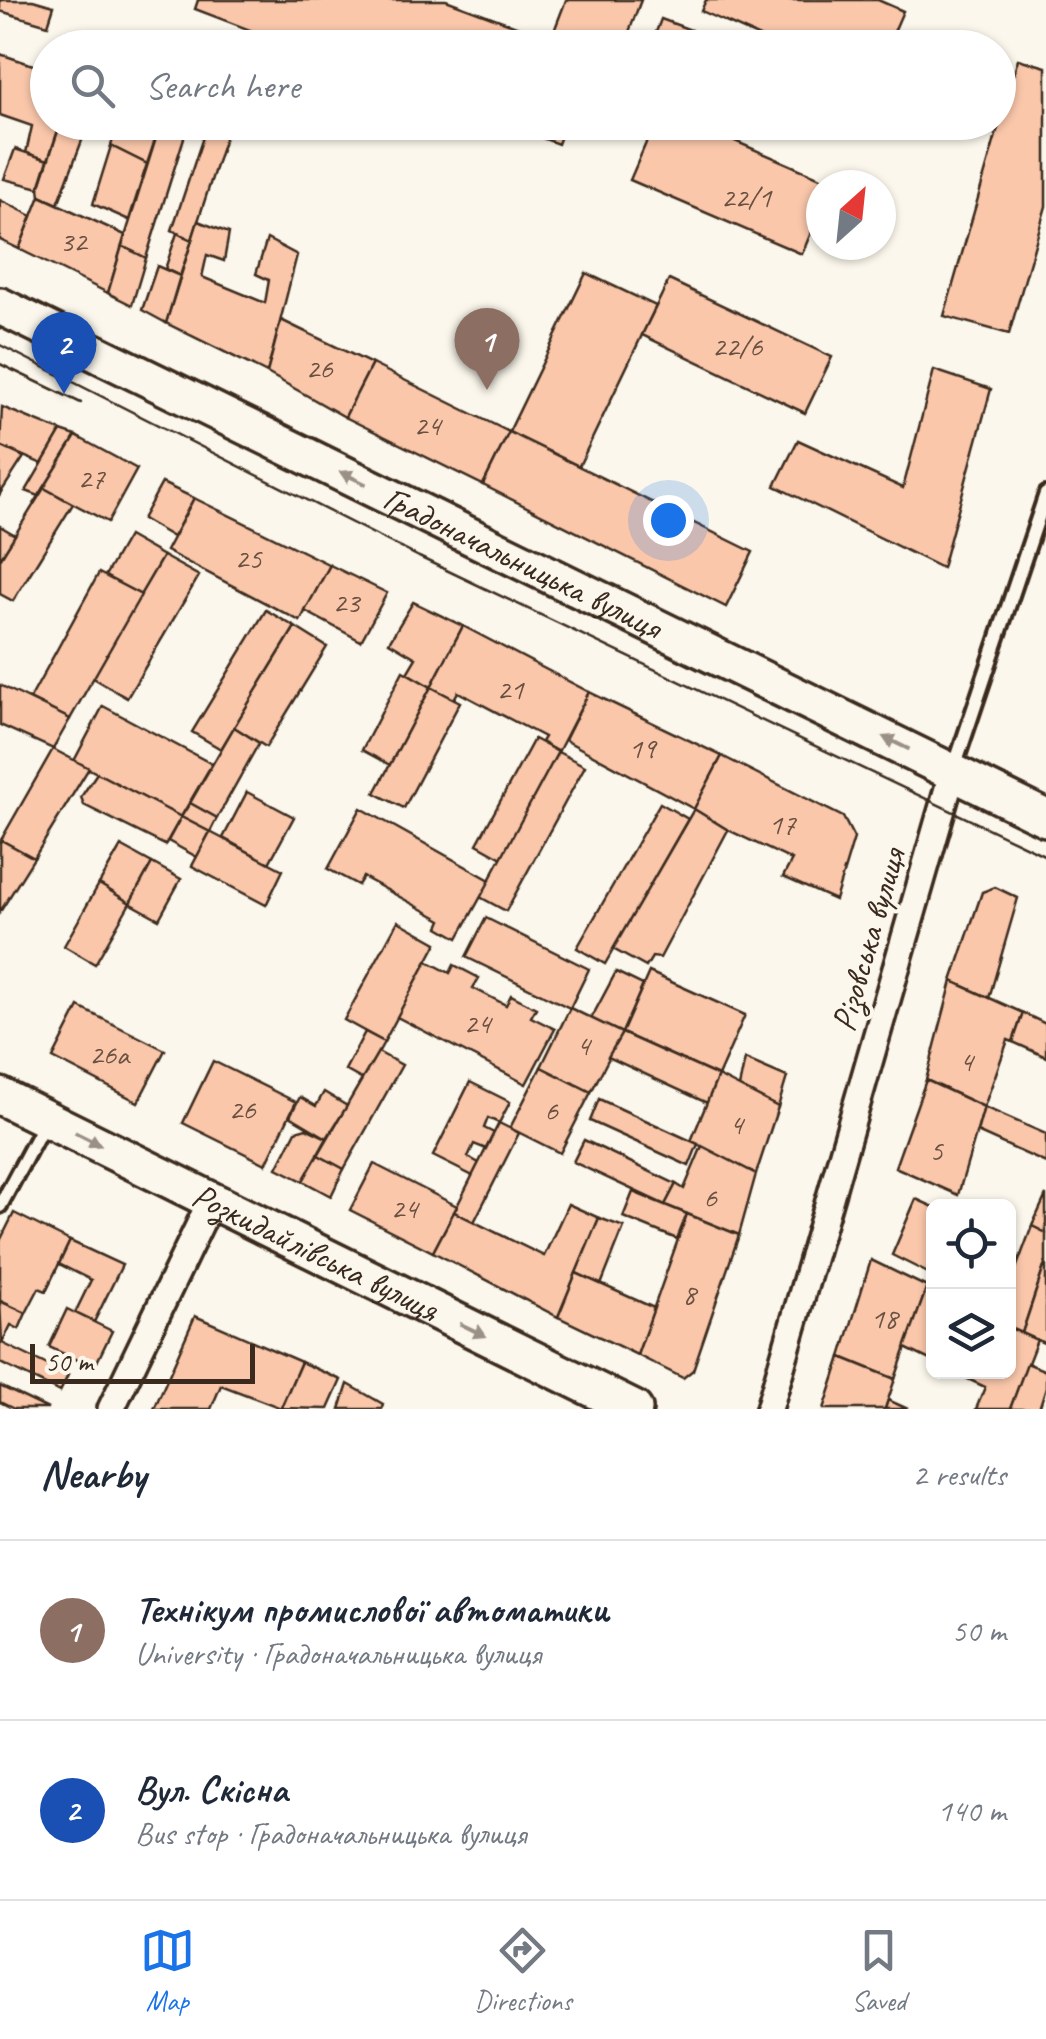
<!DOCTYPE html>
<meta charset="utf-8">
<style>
:root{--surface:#fff;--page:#f6f6f7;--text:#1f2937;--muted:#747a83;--line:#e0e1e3;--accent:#1a73e8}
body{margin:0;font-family:Caveat,sans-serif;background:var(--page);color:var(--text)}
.controls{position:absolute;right:30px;bottom:30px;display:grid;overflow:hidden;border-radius:15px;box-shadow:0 2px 8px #0004}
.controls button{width:90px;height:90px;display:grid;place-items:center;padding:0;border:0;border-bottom:2px solid var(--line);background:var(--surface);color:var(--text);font:50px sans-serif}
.compass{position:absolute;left:806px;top:170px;width:90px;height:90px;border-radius:50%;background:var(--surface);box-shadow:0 2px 8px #0004;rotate:27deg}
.scale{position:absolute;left:30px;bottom:25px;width:225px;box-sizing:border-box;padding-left:10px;border:5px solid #3b2a1e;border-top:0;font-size:28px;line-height:35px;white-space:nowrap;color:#3b2a1e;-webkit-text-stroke:8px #fbf7ec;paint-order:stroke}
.you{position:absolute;left:668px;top:520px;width:35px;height:35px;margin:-25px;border:8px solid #fff;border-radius:50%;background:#1a73e8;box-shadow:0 0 0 15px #1a73e833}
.badge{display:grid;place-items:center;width:65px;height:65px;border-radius:50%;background:var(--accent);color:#fff;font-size:32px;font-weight:700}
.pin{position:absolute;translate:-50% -82px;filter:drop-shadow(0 2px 5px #0008)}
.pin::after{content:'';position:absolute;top:52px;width:35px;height:30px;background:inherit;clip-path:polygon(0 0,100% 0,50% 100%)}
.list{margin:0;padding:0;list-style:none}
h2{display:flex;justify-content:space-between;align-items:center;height:130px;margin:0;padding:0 40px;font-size:42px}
h2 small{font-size:32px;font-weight:400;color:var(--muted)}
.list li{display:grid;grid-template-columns:65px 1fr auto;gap:30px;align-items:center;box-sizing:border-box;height:180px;padding:0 40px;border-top:2px solid var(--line)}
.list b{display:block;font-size:38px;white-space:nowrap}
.list p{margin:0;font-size:32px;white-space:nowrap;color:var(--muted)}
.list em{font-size:32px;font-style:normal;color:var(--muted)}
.icon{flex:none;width:55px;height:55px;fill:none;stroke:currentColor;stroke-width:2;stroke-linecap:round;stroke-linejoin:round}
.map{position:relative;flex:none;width:1046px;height:1409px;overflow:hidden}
.search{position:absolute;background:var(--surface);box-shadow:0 2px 8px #0004;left:30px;right:30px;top:30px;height:110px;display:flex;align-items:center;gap:25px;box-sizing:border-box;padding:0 35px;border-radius:55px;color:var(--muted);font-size:38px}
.sheet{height:490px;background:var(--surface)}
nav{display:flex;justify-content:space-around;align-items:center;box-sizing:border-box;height:140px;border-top:2px solid var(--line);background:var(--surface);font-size:28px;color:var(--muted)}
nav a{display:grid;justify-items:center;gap:5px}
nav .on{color:var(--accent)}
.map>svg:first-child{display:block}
.building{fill:#fac7ab;stroke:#3b2a1e;stroke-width:2.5}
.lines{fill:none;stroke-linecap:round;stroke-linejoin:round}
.lane-casing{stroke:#3b2a1e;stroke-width:20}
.street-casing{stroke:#3b2a1e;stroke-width:32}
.secondary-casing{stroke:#3b2a1e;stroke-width:42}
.lane{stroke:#fbf7ec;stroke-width:12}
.street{stroke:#fbf7ec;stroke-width:25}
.secondary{stroke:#fbf7ec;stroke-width:35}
.tram{stroke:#3b2a1e;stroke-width:2.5}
.oneway{fill:#9b9085}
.labels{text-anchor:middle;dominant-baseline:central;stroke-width:8;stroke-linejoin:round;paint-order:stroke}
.number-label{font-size:30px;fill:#6b5141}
.street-label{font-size:35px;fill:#3b2a1e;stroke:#fbf7ec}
</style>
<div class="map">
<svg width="1046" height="1409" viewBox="0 0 1046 1409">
<rect width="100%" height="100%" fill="#fbf7ec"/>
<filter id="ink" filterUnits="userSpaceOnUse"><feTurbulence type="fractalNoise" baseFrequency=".01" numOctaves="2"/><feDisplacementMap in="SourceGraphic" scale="20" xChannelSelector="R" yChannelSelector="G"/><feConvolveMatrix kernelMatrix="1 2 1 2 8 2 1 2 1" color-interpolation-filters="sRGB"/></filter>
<g filter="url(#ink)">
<g class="building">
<path d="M0,0H33L54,6L48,25L0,11Z"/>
<path d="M198,0H446L551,39L566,0H641L623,48H297L195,9Z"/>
<path d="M706,0H878L903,11L887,48H784L701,11Z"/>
<path d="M661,19L691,30L685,48H650Z"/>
<path d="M0,54L48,70V122H61L48,160L26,153L32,126L0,115Z"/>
<path d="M1018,59L1046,67V206L1009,334L944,316Z"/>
<path d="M61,122H89L58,204L40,196L39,188Z"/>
<path d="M118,122H161L147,164L111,146Z"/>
<path d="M161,122H189L146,258L122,246Z"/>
<path d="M208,122H230L192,240L172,230Z"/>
<path d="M499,122H566L558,144Z"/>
<path d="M655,122H691L832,183L821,185V209L802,254L630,180Z"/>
<path d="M111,146L147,164L129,220L93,204Z"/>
<path d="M15,149L48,160L39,188L4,179Z"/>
<path d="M40,196L125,235L108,293L19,249Z"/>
<path d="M0,200L32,216L19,249L0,240Z"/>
<path d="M198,221L229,233L224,261L207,255L202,277L265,303L269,280L256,274L267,239L297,255L267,373L166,323Z"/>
<path d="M177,233L192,240L180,276L165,269Z"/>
<path d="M122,246L146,258L132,305L108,293Z"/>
<path d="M157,266L180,276L166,323L142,310Z"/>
<path d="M586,273L656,306L579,466L509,432Z"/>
<path d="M669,280L832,357L805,413L642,335Z"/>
<path d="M281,320L372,364L345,417L267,373Z"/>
<path d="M372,364L509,432L483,485L345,417Z"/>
<path d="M934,370L991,389L942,568L775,486L798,440L903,488Z"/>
<path d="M2,407L61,431L42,464L0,446Z"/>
<path d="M61,431L76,436L39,496L26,491Z"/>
<path d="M509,432L753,552L726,607L483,485Z"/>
<path d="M76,436L137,469L108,522L44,488Z"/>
<path d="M0,446L24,457L0,494Z"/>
<path d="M162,483L194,498L173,537L142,519Z"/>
<path d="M44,488L73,504L13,601L0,594V559Z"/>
<path d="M194,498L330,565L300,621L166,551Z"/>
<path d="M0,526L15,535L0,559Z"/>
<path d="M128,536L163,556L141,595L105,576Z"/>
<path d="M163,556L199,576L127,698L92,677Z"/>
<path d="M330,565L387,593L361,641L305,611Z"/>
<path d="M99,573L141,595L70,719L30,699Z"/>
<path d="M413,602L463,626L431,687L407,673L416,658L389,642Z"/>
<path d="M266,610L295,627L221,749L192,732Z"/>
<path d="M463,626L589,692L558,752L541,742L544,737L458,692L454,699L431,687Z"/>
<path d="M295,627L327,647L266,747L234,727Z"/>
<path d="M403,671L431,687L390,765L362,750Z"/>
<path d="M0,685L70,719L53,749L0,725Z"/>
<path d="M431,687L460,702L404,808L375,793Z"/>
<path d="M589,692L722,756L694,809L565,740Z"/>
<path d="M103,706L212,764L181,817L74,761Z"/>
<path d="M234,727L259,743L217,818L190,803Z"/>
<path d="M534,739L558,752L502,858L477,844Z"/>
<path d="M53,749L89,768L34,858L1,840Z"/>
<path d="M558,752L585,766L506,911L480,897Z"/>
<path d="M722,756L843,817L854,838L835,900L783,877L792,860L728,830L694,809Z"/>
<path d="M97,773L181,817L165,845L84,805L81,797Z"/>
<path d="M247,792L294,817L269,863L223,838Z"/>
<path d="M190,803L217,818L210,832L181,817Z"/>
<path d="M660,803L688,819L605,964L577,948Z"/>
<path d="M361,808L490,880L458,938L439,927L442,920L363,877L358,885L328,869Z"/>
<path d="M694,809L728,830L660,958L652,957L646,967L613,949Z"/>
<path d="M181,817L210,832L197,857L168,841Z"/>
<path d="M210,832L283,870L266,905L192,866Z"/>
<path d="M1,840L34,858L0,912V843Z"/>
<path d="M121,846L152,863L130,903L99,884Z"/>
<path d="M152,863L181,879L159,919L130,903Z"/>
<path d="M99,884L130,903L95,964L64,946Z"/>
<path d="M995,887L1018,898L989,998L952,981L982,892Z"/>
<path d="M486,918L589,969L570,1008L466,957Z"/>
<path d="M398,921L437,943L384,1042L344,1020Z"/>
<path d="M427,961L450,973L454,965L479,978L473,988L506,1005L511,995L536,1008L531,1017L555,1029L526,1084L397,1017Z"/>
<path d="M616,972L643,985L622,1033L591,1019Z"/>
<path d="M649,972L745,1015L718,1076L622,1033Z"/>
<path d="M952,981L1023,1013L1013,1042L1008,1040L984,1107L926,1080Z"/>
<path d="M79,1007L165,1050L138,1102L53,1058Z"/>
<path d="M570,1008L622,1033L591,1092L541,1067Z"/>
<path d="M1023,1013L1046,1024V1057L1013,1042Z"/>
<path d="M365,1032L384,1042L363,1080L345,1070Z"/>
<path d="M622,1033L718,1076L707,1103L608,1057Z"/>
<path d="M378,1052L402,1065L344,1169L318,1155Z"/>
<path d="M745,1059L787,1077L778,1107L739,1087Z"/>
<path d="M213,1061L296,1102L266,1164L183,1123Z"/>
<path d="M541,1067L591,1092L560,1153L510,1128Z"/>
<path d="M718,1076L778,1107L756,1174L691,1141Z"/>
<path d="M926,1080L984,1107L958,1195L895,1167Z"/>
<path d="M470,1082L510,1102L499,1123L488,1118L484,1128L494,1133L486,1149L474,1144L468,1157L479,1163L473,1176L433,1156Z"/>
<path d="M324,1092L347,1106L327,1138L290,1116L300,1097L316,1106Z"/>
<path d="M599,1099L698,1144L689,1166L590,1121Z"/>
<path d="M984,1107L1046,1134V1163L977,1132Z"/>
<path d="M499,1123L519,1133L474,1222L454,1212Z"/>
<path d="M306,1128L327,1138L303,1181L277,1168L296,1131Z"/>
<path d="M584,1140L676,1184L665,1205L573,1162Z"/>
<path d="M702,1146L756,1174L739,1235L665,1205L676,1184L684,1189Z"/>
<path d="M318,1155L344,1169L331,1196L303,1181Z"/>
<path d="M374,1164L457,1206L433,1252L350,1210Z"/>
<path d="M633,1192L687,1214L677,1239L623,1217Z"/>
<path d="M1046,1195V1233L1032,1226Z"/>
<path d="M916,1199L934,1207V1276L892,1255Z"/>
<path d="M568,1204L599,1218L558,1317L433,1252L454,1212L544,1256Z"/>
<path d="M14,1213L70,1241L46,1291L39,1288L26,1313L0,1301V1241Z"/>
<path d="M687,1214L739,1235L693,1370L683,1378L637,1355Z"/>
<path d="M599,1218L624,1227L601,1285L576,1273Z"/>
<path d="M1032,1226L1046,1233V1261L1022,1333L1008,1327V1290Z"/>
<path d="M70,1241L122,1265L94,1322L75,1313L91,1280L59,1264Z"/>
<path d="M871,1260L927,1287L895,1379L841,1357Z"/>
<path d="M1046,1261V1344L1022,1333Z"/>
<path d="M576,1273L654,1308L637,1355L558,1317Z"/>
<path d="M927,1287L934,1291V1362L905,1348Z"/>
<path d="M0,1301L26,1313L19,1329L11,1325L2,1343Z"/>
<path d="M67,1309L112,1331L94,1368L49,1347Z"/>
<path d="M195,1316L301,1362L281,1408L221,1385L211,1409H154Z"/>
<path d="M1008,1327L1037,1340L1010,1409H976L985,1387L953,1372H1008Z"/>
<path d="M0,1342L68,1375L60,1392L0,1363Z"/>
<path d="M841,1357L895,1379L885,1409H824Z"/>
<path d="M301,1362L341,1380L328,1409L281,1408Z"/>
<path d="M1027,1363L1046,1371V1387L1039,1409H1010Z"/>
<path d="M348,1384L383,1404L381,1409H340Z"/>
<path d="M0,1386L48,1409H14L0,1402Z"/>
<path d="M888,1400L908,1409H885Z"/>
</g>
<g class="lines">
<defs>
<g id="lane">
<path d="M953,771L1046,494"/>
<path d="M0,1206L46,1120"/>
</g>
<g id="street">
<path d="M111,1409L211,1201"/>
<path d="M769,1409L953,771"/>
</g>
<g id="secondary">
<path id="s1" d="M0,306L1046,818"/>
<path id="s2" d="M0,1096L634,1409"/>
</g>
</defs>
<use href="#lane" class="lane-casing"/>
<use href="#street" class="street-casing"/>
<use href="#secondary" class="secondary-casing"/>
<use href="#lane" class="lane"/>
<use href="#street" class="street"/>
<use href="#secondary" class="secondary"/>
<g class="tram">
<path d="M0,345L419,557L1046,856"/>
<path d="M0,364L81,403"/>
</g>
</g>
<defs><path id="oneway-solid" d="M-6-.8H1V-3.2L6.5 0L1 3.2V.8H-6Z" transform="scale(2.5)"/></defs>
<g class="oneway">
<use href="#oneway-solid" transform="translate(353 478) rotate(-154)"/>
<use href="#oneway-solid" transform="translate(896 743) rotate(-154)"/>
<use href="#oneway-solid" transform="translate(88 1139) rotate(27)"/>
<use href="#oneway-solid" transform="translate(473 1330) rotate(26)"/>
</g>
</g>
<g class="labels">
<g class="number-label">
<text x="746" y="197">22/1</text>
<text x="73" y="241">32</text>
<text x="737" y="346">22/6</text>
<text x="319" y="368">26</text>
<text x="427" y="425">24</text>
<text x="91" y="478">27</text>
<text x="248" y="558">25</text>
<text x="346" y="602">23</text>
<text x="510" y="689">21</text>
<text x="642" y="748">19</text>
<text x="782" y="824">17</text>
<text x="477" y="1023">24</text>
<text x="583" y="1045">4</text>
<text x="109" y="1054">26а</text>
<text x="966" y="1061">4</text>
<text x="242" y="1109">26</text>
<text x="551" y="1110">6</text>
<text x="736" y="1124">4</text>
<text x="936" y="1150">5</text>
<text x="710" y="1197">6</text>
<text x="404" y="1208">24</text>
<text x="689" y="1294">8</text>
<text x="884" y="1318">18</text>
</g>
<g class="street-label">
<text stroke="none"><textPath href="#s1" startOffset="582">Градоначальницька вулиця</textPath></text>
<text transform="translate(868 940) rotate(-74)">Різовська вулиця</text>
<text stroke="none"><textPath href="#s2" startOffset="352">Розкидайлівська вулиця</textPath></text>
</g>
</g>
</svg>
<div class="controls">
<button><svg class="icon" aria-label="locate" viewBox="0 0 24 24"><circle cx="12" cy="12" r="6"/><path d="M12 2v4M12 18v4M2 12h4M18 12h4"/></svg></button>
<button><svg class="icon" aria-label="layers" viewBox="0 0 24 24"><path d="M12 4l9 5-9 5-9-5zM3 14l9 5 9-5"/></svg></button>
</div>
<svg class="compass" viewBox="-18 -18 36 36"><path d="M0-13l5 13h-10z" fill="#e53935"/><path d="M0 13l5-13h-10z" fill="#747a83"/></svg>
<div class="scale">50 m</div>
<div class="you"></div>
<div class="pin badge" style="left:487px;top:390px;background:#8d6e63">1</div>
<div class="pin badge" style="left:64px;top:394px;background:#1a4fb4">2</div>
<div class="search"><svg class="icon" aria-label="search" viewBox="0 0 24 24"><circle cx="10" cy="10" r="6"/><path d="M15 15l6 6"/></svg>Search here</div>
</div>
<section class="sheet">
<h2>Nearby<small>2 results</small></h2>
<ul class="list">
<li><span class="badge" style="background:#8d6e63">1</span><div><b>Технікум промислової автоматики</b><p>University · Градоначальницька вулиця</p></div><em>50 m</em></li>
<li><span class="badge" style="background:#1a4fb4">2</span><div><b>Вул. Скісна</b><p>Bus stop · Градоначальницька вулиця</p></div><em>140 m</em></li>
</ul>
</section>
<nav>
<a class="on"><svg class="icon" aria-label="map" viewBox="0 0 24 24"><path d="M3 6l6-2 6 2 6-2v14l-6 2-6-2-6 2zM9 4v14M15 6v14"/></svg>Map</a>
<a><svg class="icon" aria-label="directions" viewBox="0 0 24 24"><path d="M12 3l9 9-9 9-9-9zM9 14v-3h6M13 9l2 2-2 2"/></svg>Directions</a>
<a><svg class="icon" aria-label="saved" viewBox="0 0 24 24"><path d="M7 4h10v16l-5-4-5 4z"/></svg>Saved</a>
</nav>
